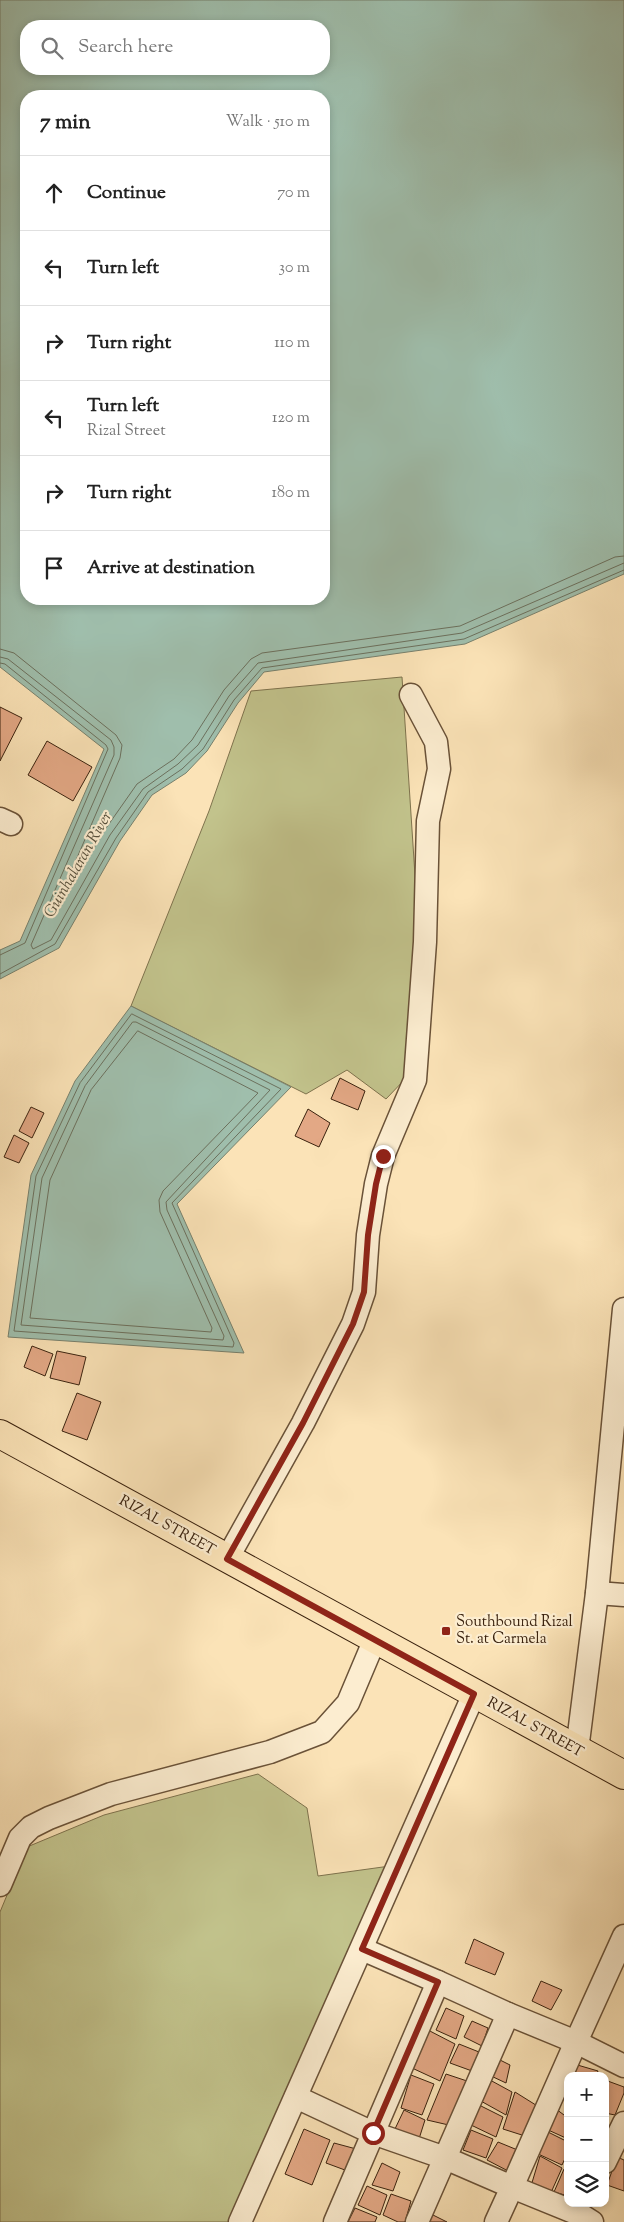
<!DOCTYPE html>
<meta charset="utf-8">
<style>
:root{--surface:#fff;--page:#f2f2f2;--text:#222;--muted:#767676;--line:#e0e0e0}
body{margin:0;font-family:"Sorts Mill Goudy",serif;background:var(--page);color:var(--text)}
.controls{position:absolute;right:15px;bottom:15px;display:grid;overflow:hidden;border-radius:10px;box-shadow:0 2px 8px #0003}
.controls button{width:45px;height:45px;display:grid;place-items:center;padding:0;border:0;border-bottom:1px solid var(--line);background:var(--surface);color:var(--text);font:25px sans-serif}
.stop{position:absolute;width:15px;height:15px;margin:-11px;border:4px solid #8f2418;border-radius:50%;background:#fff}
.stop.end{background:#8f2418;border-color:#fff;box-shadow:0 1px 5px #0008}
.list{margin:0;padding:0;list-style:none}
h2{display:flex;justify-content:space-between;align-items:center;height:65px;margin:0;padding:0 20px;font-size:21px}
h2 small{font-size:16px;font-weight:400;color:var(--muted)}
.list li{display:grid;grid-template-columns:32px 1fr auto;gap:15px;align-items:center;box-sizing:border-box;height:75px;padding:0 20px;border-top:1px solid var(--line)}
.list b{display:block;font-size:19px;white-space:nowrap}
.list p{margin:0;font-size:16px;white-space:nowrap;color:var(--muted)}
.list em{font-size:16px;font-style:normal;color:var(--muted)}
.icon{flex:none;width:28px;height:28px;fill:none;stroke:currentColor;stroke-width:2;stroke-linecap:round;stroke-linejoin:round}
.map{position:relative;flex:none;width:624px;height:2222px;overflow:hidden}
.search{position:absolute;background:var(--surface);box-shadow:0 2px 8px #0003;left:20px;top:20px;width:310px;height:55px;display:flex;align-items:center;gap:12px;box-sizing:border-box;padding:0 18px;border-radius:20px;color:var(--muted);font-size:19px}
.panel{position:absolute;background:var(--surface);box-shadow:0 2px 8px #0003;left:20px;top:90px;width:310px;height:515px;border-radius:20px}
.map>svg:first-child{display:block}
.green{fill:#c2c38c;stroke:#7e724d}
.water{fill:#9fbeac;stroke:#77806d;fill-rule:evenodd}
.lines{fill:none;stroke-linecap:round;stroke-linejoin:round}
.shore{stroke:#6c705d;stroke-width:1}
.building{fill:#e3a885;stroke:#3a220e}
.minor-casing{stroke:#6a5238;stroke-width:25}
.major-casing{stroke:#3a220e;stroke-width:30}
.minor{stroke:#fcedd0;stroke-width:22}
.major{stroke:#fbe3b7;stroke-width:28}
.route{stroke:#8f2418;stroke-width:6}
.poi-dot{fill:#8f2418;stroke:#fcedd0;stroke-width:2}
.labels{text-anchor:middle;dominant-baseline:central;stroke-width:4.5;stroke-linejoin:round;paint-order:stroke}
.street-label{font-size:15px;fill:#3a220e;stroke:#fcedd0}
.poi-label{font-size:15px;fill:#3a220e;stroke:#fcedd0;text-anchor:start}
.water-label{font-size:16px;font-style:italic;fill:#58513d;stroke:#fcedd0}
</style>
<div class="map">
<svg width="624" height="2222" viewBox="0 0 624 2222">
<rect width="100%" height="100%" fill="#fbe3b7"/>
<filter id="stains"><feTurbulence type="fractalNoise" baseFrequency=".004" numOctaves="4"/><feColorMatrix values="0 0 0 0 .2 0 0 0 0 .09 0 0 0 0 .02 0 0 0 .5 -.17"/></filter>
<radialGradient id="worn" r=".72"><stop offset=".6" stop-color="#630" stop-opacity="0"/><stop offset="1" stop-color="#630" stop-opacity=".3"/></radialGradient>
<g class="green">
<path d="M402,677L417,906L408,1076L386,1099L347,1070L306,1094L131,1006L209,811L251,691Z"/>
<path d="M258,1774L307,1808L318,1876L390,1866L232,2222H0V1912L27,1847L104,1815Z"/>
</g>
<g class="water">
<path d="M0,0H624V574L465,644L264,672L238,703L207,751L186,773L152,795L120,841L59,948L0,979V950L20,941L104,749L0,667ZM26,26H324V69H26ZM26,96H324V599H26Z"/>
<path d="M131,1006L291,1087L177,1204L244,1353L8,1337L31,1175L75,1081Z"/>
</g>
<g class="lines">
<g class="shore">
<path d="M0,649L14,653L116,735L122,745L120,758L58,902L60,905L104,831L137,784L174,759L192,740L224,690L251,659L262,653L460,626L615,557L624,556"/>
<path d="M0,657L8,659L111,740L114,747V755L31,945L33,949L51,940L110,835L143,789L178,764L198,745L229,696L258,663L462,633L624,563"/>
<path d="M0,663L5,664L106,745L108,749L25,943L0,955"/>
<path d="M0,974L55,944L116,838L148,792L182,769L203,749L234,700L262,668L464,639L624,570"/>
<path d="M132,1014L281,1089L172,1203L234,1343L233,1347L14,1331L36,1176L80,1083Z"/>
<path d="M133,1022H136L270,1090L166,1202L167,1210L224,1336L223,1340L21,1325L42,1178L85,1086Z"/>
<path d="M138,1031L258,1093L163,1191L159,1200L160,1212L212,1328L211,1332L30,1318L50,1180L91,1090Z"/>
</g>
</g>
<g class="building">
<path d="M0,707L22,718L0,761Z"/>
<path d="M47,741L92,767L73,801L28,775Z"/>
<path d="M340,1078L365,1091L358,1110L331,1099Z"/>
<path d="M31,1107L44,1113L32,1138L19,1131Z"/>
<path d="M308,1109L330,1123L319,1147L295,1136Z"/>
<path d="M14,1135L29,1143L19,1163L4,1157Z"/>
<path d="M32,1346L53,1354L45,1376L24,1367Z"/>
<path d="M57,1351L86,1357L79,1385L50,1378Z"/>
<path d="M77,1393L101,1402L87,1440L62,1431Z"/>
<path d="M474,1939L504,1953L495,1975L465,1963Z"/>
<path d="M541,1981L562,1990L551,2010L532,2001Z"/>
<path d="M446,2008L464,2016L456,2039L436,2030Z"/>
<path d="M472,2021L488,2028L482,2046L464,2037Z"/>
<path d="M426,2029L455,2044L440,2081L412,2068Z"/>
<path d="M459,2044L479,2052L472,2071L450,2063Z"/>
<path d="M496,2058L510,2065L506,2083L489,2075Z"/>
<path d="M574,2064L598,2071L596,2076H568Z"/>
<path d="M446,2074L470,2082L453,2126L427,2120Z"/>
<path d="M411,2075L434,2084L422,2115L401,2108Z"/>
<path d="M490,2080L512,2092L506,2115L479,2100Z"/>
<path d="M605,2080L624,2087V2093L615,2115L605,2113Z"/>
<path d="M515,2092L539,2107L525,2136L503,2129Z"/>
<path d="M479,2105L503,2117L496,2137L471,2125Z"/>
<path d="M556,2109L568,2118V2139L546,2129Z"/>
<path d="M404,2110L425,2120L418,2142L394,2131Z"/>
<path d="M304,2129L330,2140L312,2185L285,2174Z"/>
<path d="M471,2130L493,2139L486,2158L463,2150Z"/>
<path d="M544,2130L568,2142V2152L562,2165L536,2153Z"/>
<path d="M498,2142L520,2151L510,2172L487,2160Z"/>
<path d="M334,2143L360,2150L353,2173L326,2163Z"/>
<path d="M540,2156L562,2168L549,2197L531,2186Z"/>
<path d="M617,2157L624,2160V2191L607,2185Z"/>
<path d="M382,2163L400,2172L393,2191L372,2185Z"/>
<path d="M564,2169L568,2170V2196L554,2192Z"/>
<path d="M367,2186L387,2195L380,2215L358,2205Z"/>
<path d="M391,2194L411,2201L405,2222H398L383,2215Z"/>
<path d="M355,2208L377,2217L375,2222H348Z"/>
<path d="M429,2213L447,2222H426Z"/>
</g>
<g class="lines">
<defs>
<g id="minor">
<path d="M0,819L11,824"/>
<path d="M227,1559L303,1423L353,1324L364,1292L368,1235L376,1184L383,1156L415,1080L425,942L428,821L439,769L436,742L411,695"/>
<path d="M597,1593L624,1595"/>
<path d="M577,1750L597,1593L624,1309"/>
<path d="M0,1885L20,1838L31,1827L49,1818L111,1794L270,1752L322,1732L348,1703L375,1639"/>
<path d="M624,1936L576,2042L624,2066"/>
<path d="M438,1982L508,2014L445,2158L512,2187L496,2222"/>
<path d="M508,2014L576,2042L512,2187L581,2215L592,2222"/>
<path d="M296,2097L373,2133L445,2158L417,2222"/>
<path d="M605,2162L624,2123"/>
<path d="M240,2222L474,1694"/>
<path d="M335,2222L438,1982L362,1949"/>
</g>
<path id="major" d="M0,1434L624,1775"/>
</defs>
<use href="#minor" class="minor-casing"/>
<use href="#major" class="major-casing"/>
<use href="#minor" class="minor"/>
<use href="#major" class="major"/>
</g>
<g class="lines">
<path class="route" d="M373,2133L438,1982L362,1949L474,1694L227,1559L303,1423L353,1324L364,1292L368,1235L376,1184L383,1156"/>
</g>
<rect class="poi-dot" x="441" y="1626" width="10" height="10" rx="2.5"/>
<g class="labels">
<g class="street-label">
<text transform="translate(167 1526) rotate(29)">RIZAL STREET</text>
<text transform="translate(535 1728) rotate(29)">RIZAL STREET</text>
</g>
<g class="poi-label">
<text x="456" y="1622">Southbound Rizal<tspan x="456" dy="17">St. at Carmela</tspan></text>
</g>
<g class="water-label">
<text transform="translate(79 865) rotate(-60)">Guinhalaran River</text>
</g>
</g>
<rect width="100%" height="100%" filter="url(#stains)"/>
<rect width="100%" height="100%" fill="url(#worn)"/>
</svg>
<div class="controls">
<button>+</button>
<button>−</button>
<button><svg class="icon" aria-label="layers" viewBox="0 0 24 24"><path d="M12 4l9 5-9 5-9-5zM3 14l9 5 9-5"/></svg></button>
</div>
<div class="stop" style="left:373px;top:2133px"></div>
<div class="stop end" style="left:383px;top:1156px"></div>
<div class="search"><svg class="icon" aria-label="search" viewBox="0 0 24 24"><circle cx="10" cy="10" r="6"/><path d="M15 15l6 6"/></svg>Search here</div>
<section class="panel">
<h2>7 min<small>Walk · 510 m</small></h2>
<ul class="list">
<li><svg class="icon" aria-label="ahead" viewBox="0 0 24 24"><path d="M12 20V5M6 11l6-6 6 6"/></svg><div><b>Continue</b></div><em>70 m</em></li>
<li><svg class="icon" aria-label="left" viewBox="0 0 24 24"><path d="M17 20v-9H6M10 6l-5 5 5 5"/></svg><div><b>Turn left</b></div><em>30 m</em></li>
<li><svg class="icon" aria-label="right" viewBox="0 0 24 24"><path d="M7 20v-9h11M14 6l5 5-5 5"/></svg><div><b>Turn right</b></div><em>110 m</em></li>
<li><svg class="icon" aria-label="left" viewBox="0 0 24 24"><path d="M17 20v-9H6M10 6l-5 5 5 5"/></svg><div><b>Turn left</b><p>Rizal Street</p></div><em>120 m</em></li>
<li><svg class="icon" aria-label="right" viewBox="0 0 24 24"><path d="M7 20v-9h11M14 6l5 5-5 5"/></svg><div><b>Turn right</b></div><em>180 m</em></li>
<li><svg class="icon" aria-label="arrive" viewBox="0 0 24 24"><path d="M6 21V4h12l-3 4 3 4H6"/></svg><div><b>Arrive at destination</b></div></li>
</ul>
</section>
</div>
